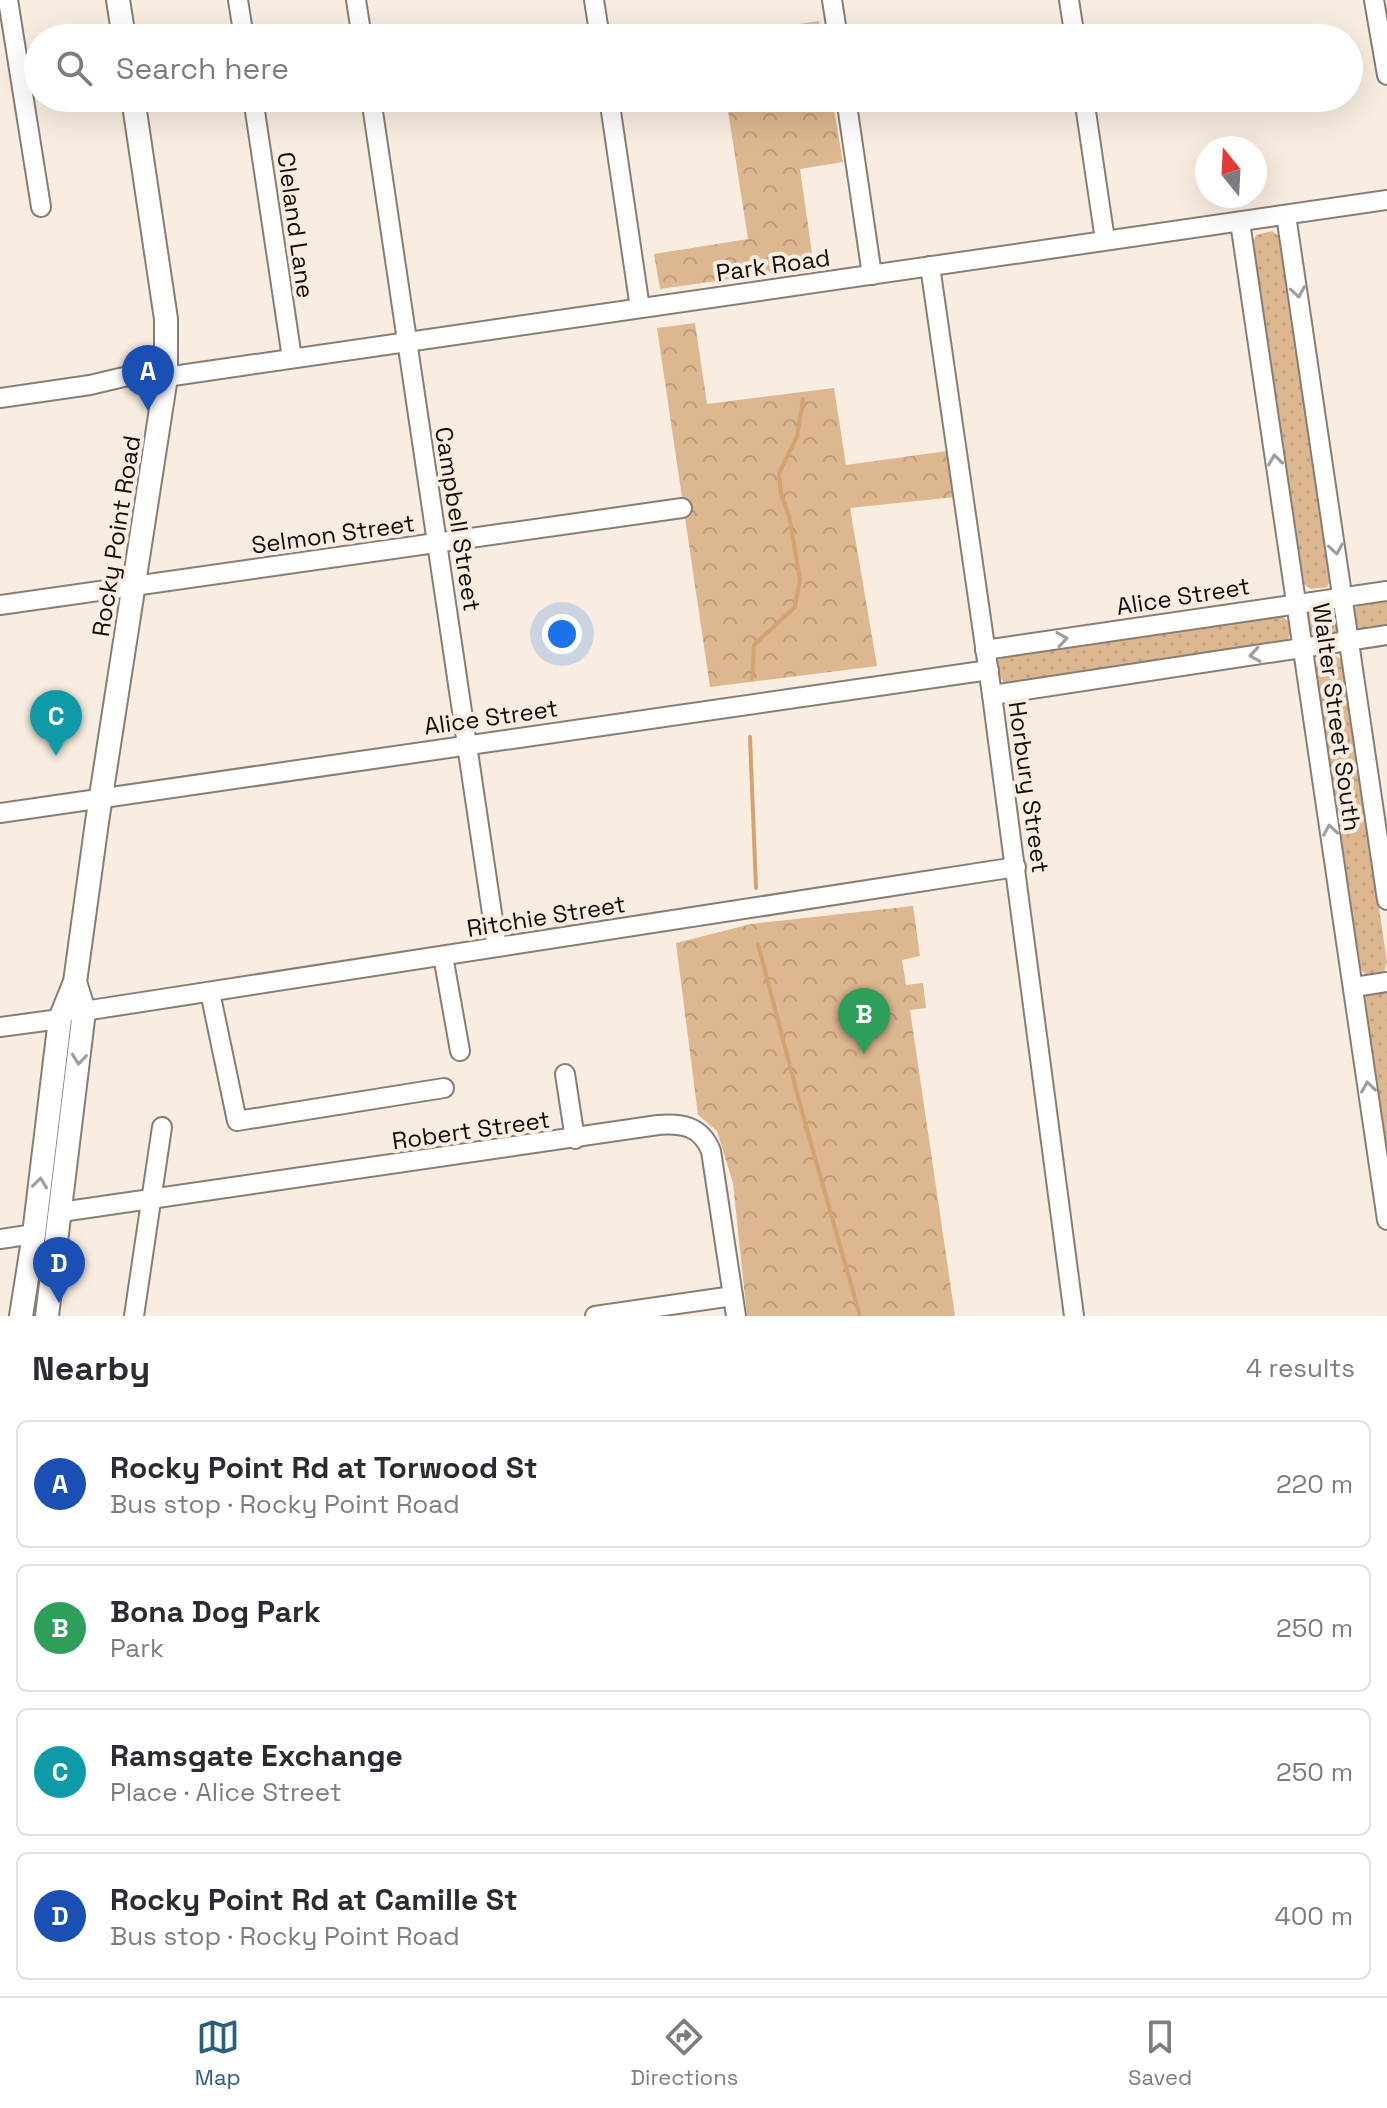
<!DOCTYPE html>
<meta charset="utf-8">
<style>
:root{--surface:#fff;--page:#f7f7f7;--text:#2b2b33;--muted:#7c7c81;--line:#e1e1e2;--accent:#2a5f7b}
body{margin:0;font-family:"Space Grotesk",sans-serif;background:var(--page);color:var(--text)}
.compass{position:absolute;left:1195px;top:136px;width:72px;height:72px;border-radius:50%;background:var(--surface);box-shadow:0 8px 32px #0002;rotate:342deg}
.you{position:absolute;left:562px;top:634px;width:28px;height:28px;margin:-20px;border:6px solid #fff;border-radius:50%;background:#1a73e8;box-shadow:0 0 0 12px #1a73e833}
.badge{display:grid;place-items:center;width:52px;height:52px;border-radius:50%;background:var(--accent);color:#fff;font-size:26px;font-weight:700}
.pin{position:absolute;translate:-50% -66px;filter:drop-shadow(0 2px 4px #0008)}
.pin::after{content:'';position:absolute;top:42px;width:28px;height:24px;background:inherit;clip-path:polygon(0 0,100% 0,50% 100%)}
.list{margin:0;padding:0;list-style:none}
h2{display:flex;justify-content:space-between;align-items:center;height:104px;margin:0;padding:0 32px;font-size:34px}
h2 small{font-size:26px;font-weight:400;color:var(--muted)}
.list li{display:grid;grid-template-columns:52px 1fr auto;gap:24px;align-items:center;box-sizing:border-box;height:128px;margin:0 16px 16px;padding:0 16px;border:2px solid var(--line);border-radius:12px}
.list b{display:block;font-size:30px;white-space:nowrap}
.list p{margin:0;font-size:26px;white-space:nowrap;color:var(--muted)}
.list em{font-size:26px;font-style:normal;color:var(--muted)}
.icon{flex:none;width:44px;height:44px;fill:none;stroke:currentColor;stroke-width:2;stroke-linecap:round;stroke-linejoin:round}
.map{position:relative;flex:none;width:1387px;height:1316px;overflow:hidden}
.search{position:absolute;background:var(--surface);box-shadow:0 8px 32px #0002;left:24px;right:24px;top:24px;height:88px;display:flex;align-items:center;gap:20px;box-sizing:border-box;padding:0 28px;border-radius:44px;color:var(--muted);font-size:30px}
.sheet{height:680px;background:var(--surface)}
nav{display:flex;justify-content:space-around;align-items:center;box-sizing:border-box;height:112px;border-top:2px solid var(--line);background:var(--surface);font-size:22px;color:var(--muted)}
nav a{display:grid;justify-items:center;gap:4px}
nav .on{color:var(--accent)}
.map>svg:first-child{display:block}
.grass{fill:url(#grass-dots)}
.park{fill:url(#park-crowns)}
.garden{fill:url(#garden-furrows)}
.lines{fill:none;stroke-linecap:round;stroke-linejoin:round}
.stream{stroke:#d4a36f;stroke-width:4}
.minor-casing{stroke:#887d73;stroke-width:22}
.major-casing{stroke:#887d73;stroke-width:26}
.minor{stroke:#fff;stroke-width:18}
.major{stroke:#fff;stroke-width:22}
.oneway{stroke:#a09e9d}
.labels{text-anchor:middle;dominant-baseline:central;stroke-width:8;stroke-linejoin:round;paint-order:stroke}
.street-label{font-size:24px;fill:#110d09;stroke:#f9ede1}
</style>
<div class="map">
<svg width="1387" height="1316" viewBox="0 0 1387 1316">
<defs>
<pattern id="grass-dots" width="8" height="8" patternUnits="userSpaceOnUse" patternTransform="scale(2)"><rect width="8" height="8" fill="#ddb790"/><path d="M2 2h.1M6 6h.1" fill="none" stroke="#bd9c7b" stroke-width="1.8" stroke-linecap="round"/></pattern>
<pattern id="park-crowns" width="20" height="18" patternUnits="userSpaceOnUse" patternTransform="scale(2)"><rect width="20" height="18" fill="#ddb790"/><path d="M2 6a3 3 0 1 1 6 0M12 15a3 3 0 1 1 6 0" fill="none" stroke="#bd9c7b"/></pattern>
<pattern id="garden-furrows" width="10" height="10" patternUnits="userSpaceOnUse" patternTransform="scale(2)"><rect width="10" height="10" fill="#ddb790"/><path d="M-1 1l2-2M0 10L10 0M9 11l2-2" fill="none" stroke="#bd9c7b"/></pattern>
</defs>
<rect width="100%" height="100%" fill="#f9ede1"/>
<g class="grass">
<path d="M1272,231L1279,236L1281,245L1331,579L1327,587L1311,589L1304,584L1253,241L1256,235Z"/>
<path d="M1387,597V630L1363,632L1357,626L1354,611L1358,603Z"/>
<path d="M1281,615L1289,622L1290,634L1287,642L1006,684L998,676L997,661L1005,655Z"/>
<path d="M1336,656L1342,660L1343,663L1387,962L1384,972L1367,975L1361,970L1316,669L1318,660Z"/>
<path d="M1387,990V1148L1365,1001L1366,995Z"/>
</g>
<g class="park">
<path d="M819,21L822,38H717V36Z"/>
<path d="M726,98H832L843,162L800,169L814,267L660,289L654,254L748,239Z"/>
<path d="M695,323L707,404L834,388L846,465L947,451L955,497L850,508L877,666L710,687L657,328Z"/>
<path d="M913,906L920,956L902,960L906,985L923,983L926,1008L910,1010L955,1316H747L733,1183L717,1131L698,1115L676,943L751,924Z"/>
</g>
<path class="garden" d="M1326,608L1335,613L1337,627L1335,634L1315,638L1311,631L1309,616L1313,611Z"/>
<g class="lines">
<g class="stream">
<path d="M752,679L754,645L795,607L800,579L789,516L781,494L779,473L797,437L803,399"/>
<path d="M750,737L756,888"/>
<path d="M758,944L802,1112L860,1316"/>
</g>
<defs>
<g id="minor">
<path d="M8,0L41,207"/>
<path d="M238,0L244,38"/>
<path d="M356,0L362,38"/>
<path d="M594,0L600,38"/>
<path d="M832,0L838,38"/>
<path d="M1069,0L1075,38"/>
<path d="M1374,0L1387,75"/>
<path d="M253,98L292,358"/>
<path d="M371,98L497,947"/>
<path d="M609,98L640,308"/>
<path d="M846,98L872,275"/>
<path d="M1084,98L1105,240"/>
<path d="M1286,215L1387,900"/>
<path d="M1240,222L1387,1220"/>
<path d="M930,266L992,695L1074,1316"/>
<path d="M166,377L1387,200"/>
<path d="M0,398L90,385L166,367"/>
<path d="M0,605L682,508"/>
<path d="M985,650L1387,591"/>
<path d="M992,695L1387,635"/>
<path d="M0,813L989,670"/>
<path d="M443,956L460,1051"/>
<path d="M1354,987L1387,982"/>
<path d="M210,992L237,1121L444,1088"/>
<path d="M84,1011L1016,867"/>
<path d="M0,1027L60,1019"/>
<path d="M565,1074L575,1139"/>
<path d="M61,1212L658,1125C682,1123 701,1126 711,1151L736,1316"/>
<path d="M0,1239L34,1234"/>
<path d="M134,1316L162,1127"/>
<path d="M595,1316L733,1296"/>
</g>
<g id="major">
<path d="M118,0L124,38"/>
<path d="M21,1316L34,1234L60,1019L75,982L97,822L166,377V319L133,98"/>
<path d="M47,1316L84,1011L75,982"/>
</g>
</defs>
<use href="#minor" class="minor-casing"/>
<use href="#major" class="major-casing"/>
<use href="#minor" class="minor"/>
<use href="#major" class="major"/>
</g>
<defs><path id="oneway-chevron" d="M-2-3.5L2.5 0L-2 3.5" fill="none" stroke-width="1.6" stroke-linecap="round" stroke-linejoin="round" transform="scale(2)"/></defs>
<g class="oneway">
<use href="#oneway-chevron" transform="translate(1298 292) rotate(81)"/>
<use href="#oneway-chevron" transform="translate(1275 460) rotate(-98)"/>
<use href="#oneway-chevron" transform="translate(1336 549) rotate(81)"/>
<use href="#oneway-chevron" transform="translate(1062 639) rotate(-9)"/>
<use href="#oneway-chevron" transform="translate(1255 655) rotate(171)"/>
<use href="#oneway-chevron" transform="translate(1330 830) rotate(-99)"/>
<use href="#oneway-chevron" transform="translate(79 1059) rotate(96)"/>
<use href="#oneway-chevron" transform="translate(1368 1087) rotate(-98)"/>
<use href="#oneway-chevron" transform="translate(40 1183) rotate(-83)"/>
</g>
<g class="labels">
<g class="street-label">
<text transform="translate(296 225) rotate(82)">Cleland Lane</text>
<text transform="translate(773 265) rotate(-8)">Park Road</text>
<text transform="translate(458 519) rotate(81)">Campbell Street</text>
<text transform="translate(333 534) rotate(-8)">Selmon Street</text>
<text transform="translate(116 536) rotate(-81)">Rocky Point Road</text>
<text transform="translate(1183 596) rotate(-9)">Alice Street</text>
<text transform="translate(491 717) rotate(-8)">Alice Street</text>
<text transform="translate(1337 717) rotate(82)">Walter Street South</text>
<text transform="translate(1029 787) rotate(82)">Horbury Street</text>
<text transform="translate(546 916) rotate(-9)">Ritchie Street</text>
<text transform="translate(471 1130) rotate(-8)">Robert Street</text>
</g>
</g>
</svg>
<svg class="compass" viewBox="-18 -18 36 36"><path d="M0-13l5 13h-10z" fill="#e53935"/><path d="M0 13l5-13h-10z" fill="#7c7c81"/></svg>
<div class="you"></div>
<div class="pin badge" style="left:148px;top:411px;background:#1a4fb4">A</div>
<div class="pin badge" style="left:864px;top:1054px;background:#2e9e5b">B</div>
<div class="pin badge" style="left:56px;top:756px;background:#0f9aa8">C</div>
<div class="pin badge" style="left:59px;top:1303px;background:#1a4fb4">D</div>
<div class="search"><svg class="icon" aria-label="search" viewBox="0 0 24 24"><circle cx="10" cy="10" r="6"/><path d="M15 15l6 6"/></svg>Search here</div>
</div>
<section class="sheet">
<h2>Nearby<small>4 results</small></h2>
<ul class="list">
<li><span class="badge" style="background:#1a4fb4">A</span><div><b>Rocky Point Rd at Torwood St</b><p>Bus stop · Rocky Point Road</p></div><em>220 m</em></li>
<li><span class="badge" style="background:#2e9e5b">B</span><div><b>Bona Dog Park</b><p>Park</p></div><em>250 m</em></li>
<li><span class="badge" style="background:#0f9aa8">C</span><div><b>Ramsgate Exchange</b><p>Place · Alice Street</p></div><em>250 m</em></li>
<li><span class="badge" style="background:#1a4fb4">D</span><div><b>Rocky Point Rd at Camille St</b><p>Bus stop · Rocky Point Road</p></div><em>400 m</em></li>
</ul>
</section>
<nav>
<a class="on"><svg class="icon" aria-label="map" viewBox="0 0 24 24"><path d="M3 6l6-2 6 2 6-2v14l-6 2-6-2-6 2zM9 4v14M15 6v14"/></svg>Map</a>
<a><svg class="icon" aria-label="directions" viewBox="0 0 24 24"><path d="M12 3l9 9-9 9-9-9zM9 14v-3h6M13 9l2 2-2 2"/></svg>Directions</a>
<a><svg class="icon" aria-label="saved" viewBox="0 0 24 24"><path d="M7 4h10v16l-5-4-5 4z"/></svg>Saved</a>
</nav>
